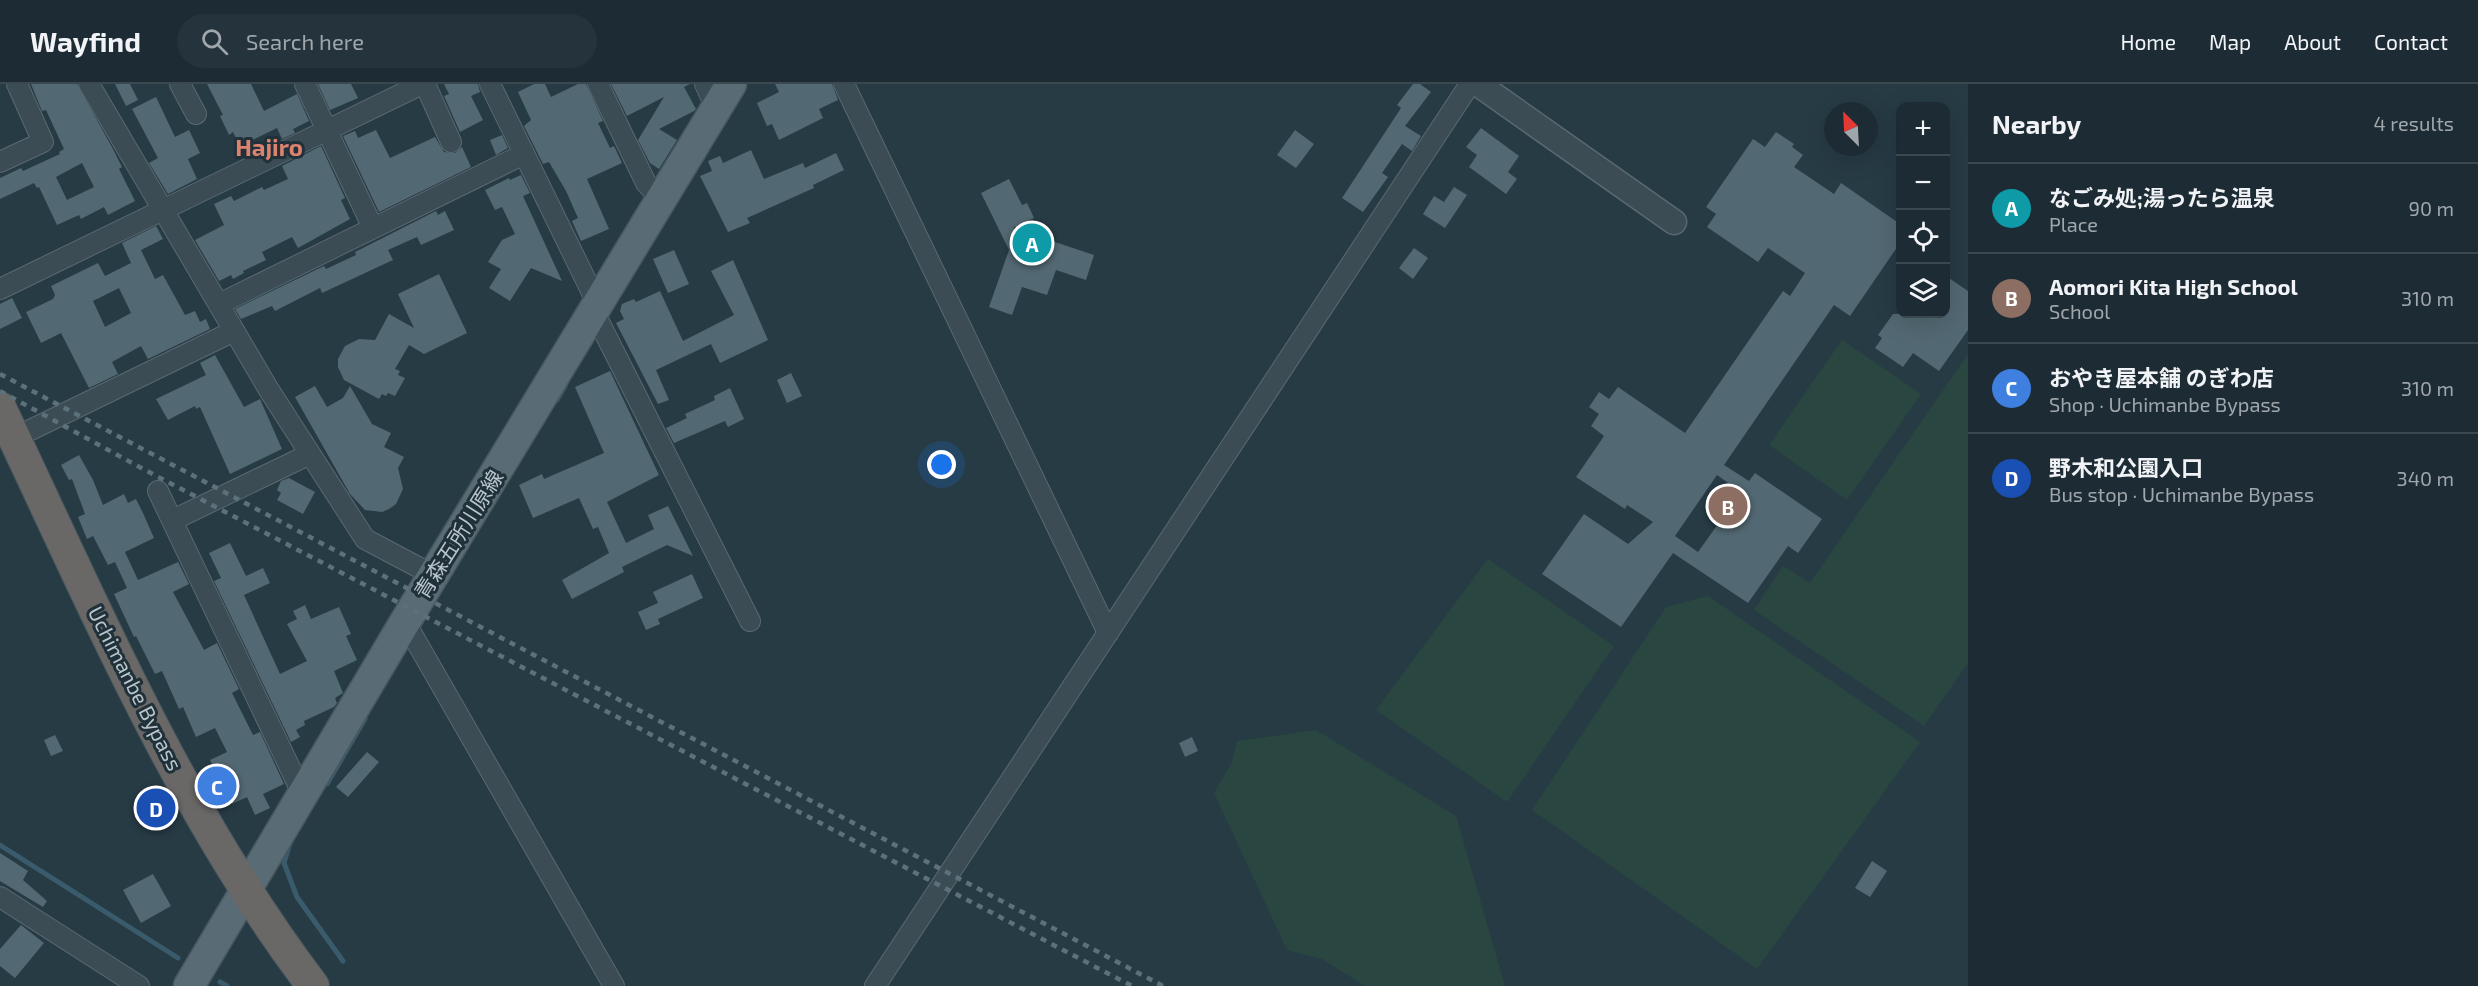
<!DOCTYPE html>
<meta charset="utf-8">
<style>
:root{--surface:#1d2c34;--page:#25343c;--text:#f1f3f6;--muted:#a0a7ac;--line:#3b484f;--accent:#90d5fb}
body{margin:0;font-family:"Exo 2","Noto Sans JP",sans-serif;background:var(--page);color:var(--text)}
.controls{position:absolute;right:18px;top:18px;display:grid;overflow:hidden;border-radius:12px;box-shadow:0 6px 24px #0002}
.controls button{width:54px;height:54px;display:grid;place-items:center;padding:0;border:0;border-bottom:2px solid var(--line);background:var(--surface);color:var(--text);font:30px sans-serif}
.compass{position:absolute;left:1824px;top:18px;width:54px;height:54px;border-radius:50%;background:var(--surface);box-shadow:0 6px 24px #0002;rotate:336deg}
.you{position:absolute;left:942px;top:381px;width:21px;height:21px;margin:-15px;border:4px solid #fff;border-radius:50%;background:#1a73e8;box-shadow:0 0 0 9px #1a73e833}
.badge{display:grid;place-items:center;width:39px;height:39px;border-radius:50%;background:var(--accent);color:#fff;font-size:20px;font-weight:700}
.pin{position:absolute;translate:-50% -50%;border:3px solid #fff;box-shadow:0 2px 6px #0006}
.list{margin:0;padding:0;list-style:none}
h2{display:flex;justify-content:space-between;align-items:center;height:78px;margin:0;padding:0 24px;font-size:26px}
h2 small{font-size:20px;font-weight:400;color:var(--muted)}
.list li{display:grid;grid-template-columns:39px 1fr auto;gap:18px;align-items:center;box-sizing:border-box;height:90px;padding:0 24px;border-top:2px solid var(--line)}
.list b{display:block;font-size:22px;white-space:nowrap}
.list p{margin:0;font-size:20px;white-space:nowrap;color:var(--muted)}
.list em{font-size:20px;font-style:normal;color:var(--muted)}
.icon{flex:none;width:33px;height:33px;fill:none;stroke:currentColor;stroke-width:2;stroke-linecap:round;stroke-linejoin:round}
.map{position:relative;flex:none;width:1968px;height:902px;overflow:hidden}
header{display:flex;align-items:center;gap:36px;box-sizing:border-box;height:84px;padding:0 30px;background:var(--surface);border-bottom:2px solid var(--line)}
header strong{font-size:28px}
nav{display:flex;gap:33px;margin-inline-start:auto;font-size:21px}
.search{width:420px;height:54px;background:var(--page);display:flex;align-items:center;gap:15px;box-sizing:border-box;padding:0 21px;border-radius:33px;color:var(--muted);font-size:22px}
main{display:flex}
aside{flex:1;background:var(--surface)}
.map>svg:first-child{display:block}
.green{fill:#294641}
.lines{fill:none;stroke-linecap:round;stroke-linejoin:round}
.stream{stroke:#3a5b6c;stroke-width:5}
.building{fill:#526872;fill-rule:evenodd}
.minor-casing{stroke:#5a6971;stroke-width:22}
.tertiary-casing{stroke:#5a6971;stroke-width:27}
.primary-casing{stroke:#485860;stroke-width:33}
.trunk-casing{stroke:#46565e;stroke-width:34}
.minor{stroke:#3b4c54;stroke-width:20}
.tertiary{stroke:#3b4c54;stroke-width:24}
.primary{stroke:#596b74;stroke-width:30}
.trunk{stroke:#6a6866;stroke-width:32}
.rail{stroke:#5d717b;stroke-width:4.5;stroke-dasharray:6 6;stroke-linecap:butt}
.labels{text-anchor:middle;dominant-baseline:central;stroke-width:6;stroke-linejoin:round;paint-order:stroke}
.street-label{font-size:21px;fill:#b9c6cd;stroke:#20313a}
.quarter-label{font-size:24px;font-weight:bold;fill:#dc826f;stroke:#20313a}
</style>
<header>
<strong>Wayfind</strong>
<div class="search"><svg class="icon" aria-label="search" viewBox="0 0 24 24"><circle cx="10" cy="10" r="6"/><path d="M15 15l6 6"/></svg>Search here</div>
<nav><a>Home</a><a>Map</a><a>About</a><a>Contact</a></nav>
</header>
<main>
<div class="map">
<svg width="1968" height="902" viewBox="0 0 1968 902">
<rect width="100%" height="100%" fill="#273b45"/>
<g class="green">
<path d="M1842,256L1921,310L1847,416L1769,361Z"/>
<path d="M1968,270V579L1924,642L1754,526L1783,482L1810,499Z"/>
<path d="M1488,475L1614,562L1507,718L1376,626Z"/>
<path d="M1708,512L1920,658L1757,885L1532,726L1666,523Z"/>
<path d="M1316,646L1456,732L1505,902H1365L1322,875L1287,866L1214,709L1231,680L1237,657Z"/>
</g>
<g class="lines">
<g class="stream">
<path d="M557,316L565,302"/>
<path d="M327,700L365,635"/>
<path d="M290,759L284,779L297,813L343,877"/>
<path d="M0,761L178,874"/>
<path d="M220,898L227,902"/>
</g>
</g>
<g class="building">
<path d="M31,0H77L113,65L122,83L119,85L135,117L108,131L104,123L81,135L79,131L57,141L39,103L37,104L34,99L0,115V94L21,84L23,87L60,70L59,68L64,65L46,26L42,27ZM82,79L94,103L67,116L56,93Z"/>
<path d="M115,0H130L138,16L126,22Z"/>
<path d="M207,0H251L264,27L297,10L309,37L293,45L295,49L282,55L277,44L240,62L233,48L229,51L220,32L223,31Z"/>
<path d="M318,0H351L358,14L330,26Z"/>
<path d="M444,0H478L480,8L471,12L483,36L460,48L444,12L449,10Z"/>
<path d="M534,0H545L551,13L578,0H586L603,37L598,39L610,64L614,62L622,79L587,95L609,145L581,157L572,137L578,134L566,107L549,78L543,80L524,42L531,36L518,8Z"/>
<path d="M611,0H690L684,3L696,25L694,27L659,45L677,56L659,85L650,79L638,56L664,13L627,32Z"/>
<path d="M775,0H832L838,16L819,25L823,34L779,56L772,40L767,42L757,19L779,8Z"/>
<path d="M1413,0H1420L1431,8L1405,42L1421,52L1412,67L1402,60L1382,89L1388,93L1363,128L1342,114L1401,24L1397,21Z"/>
<path d="M156,13L175,53L189,46L200,69L188,75L197,95L168,110L149,79L158,74L132,25Z"/>
<path d="M1481,44L1519,72L1508,88L1517,95L1506,110L1469,83L1477,71L1466,63Z"/>
<path d="M376,46L390,74L435,53L444,68L455,69L462,63L471,83L379,128L343,52L355,47L358,54Z"/>
<path d="M1295,46L1314,60L1296,84L1277,71Z"/>
<path d="M1776,48L1794,60L1792,63L1803,71L1794,83L1834,110L1841,99L1900,140V159L1850,232L1834,221L1724,381L1749,397L1755,389L1822,435L1798,469L1788,462L1748,519L1673,469L1621,543L1542,490L1584,430L1628,460L1653,438L1627,421L1625,425L1576,393L1604,352L1591,342L1599,330L1589,323L1599,308L1609,315L1618,303L1685,349L1783,207L1790,212L1805,189L1768,164L1758,178L1707,143L1716,130L1706,123L1753,55L1765,63ZM1717,391L1741,408L1698,468L1675,452Z"/>
<path d="M502,51L508,64L496,71L490,56Z"/>
<path d="M321,62L345,114L341,116L350,135L298,164L292,153L262,168L266,176L243,187L244,189L233,195L231,191L219,197L195,156L224,141L214,120L231,112L234,117L262,103L264,106L288,95L282,82Z"/>
<path d="M751,66L764,95L803,79L805,84L836,69L844,86L813,101L814,104L747,134L750,139L728,148L700,92L712,87L708,77L720,72L723,79Z"/>
<path d="M521,91L530,109L523,112L562,197L531,184L510,217L489,204L501,185L488,178L502,156L515,150L502,123L495,126L485,106L509,94L510,96Z"/>
<path d="M1009,95L1022,121L1027,119L1034,134L1013,144L1094,171L1086,196L1056,186L1047,211L1022,203L1012,231L989,223L1009,166L981,109Z"/>
<path d="M1454,103L1467,111L1445,144L1423,130L1434,112L1444,118Z"/>
<path d="M436,127L438,131L445,127L454,146L421,161L417,153L388,166L393,176L322,209L320,204L275,227L272,222L241,235L235,225L324,182L326,185L356,171L355,168Z"/>
<path d="M156,142L163,155L141,166L155,195L163,191L185,231L195,227L200,238L206,235L210,245L148,275L141,262L112,278L118,290L89,304L61,249L41,259L26,228L53,215L55,211L51,202L98,179L105,192L131,179L122,159ZM119,204L131,229L105,243L93,217Z"/>
<path d="M1414,164L1428,174L1413,195L1399,184Z"/>
<path d="M674,166L689,200L668,209L653,175Z"/>
<path d="M733,176L768,256L720,279L711,260L656,286L669,316L658,320L616,239L624,235L620,227L622,220L634,215L636,218L660,207L683,257L734,231L711,187Z"/>
<path d="M439,190L467,249L424,270L409,261L395,285L400,287L398,291L405,294L395,312L388,309L386,312L382,310L379,315L344,296L338,283V275L345,262L359,255L375,256L389,230L414,244L398,210Z"/>
<path d="M1946,192L1968,207V246L1939,287L1913,269L1903,283L1875,264L1882,254L1878,251L1893,230H1946Z"/>
<path d="M12,214L22,234L0,245V220Z"/>
<path d="M215,271L244,323L260,315L282,365L230,390L200,323L196,325L195,322L168,336L156,315L206,291L200,279Z"/>
<path d="M610,287L659,391L607,418L626,459L654,445L648,431L668,422L693,472L667,461L622,483L624,488L572,515L562,496L609,469L598,443L593,445L579,414L533,434L519,401L542,390L544,395L604,369L575,303Z"/>
<path d="M791,289L802,312L787,319L777,296Z"/>
<path d="M315,302L327,323L343,314L350,302L372,340L391,349L384,363L404,373L398,384L403,405L396,420L389,425L382,428L365,426L350,410L295,313Z"/>
<path d="M730,304L744,335L728,343L725,337L674,359L666,344L687,334L685,330L715,316L714,312Z"/>
<path d="M79,371L93,396L103,421L124,410L128,419L136,415L143,429L154,454L125,468L138,496L178,478L189,500L173,508L204,566L217,559L239,605L232,609L253,651L260,648L284,700L263,710L270,724L255,731L247,713L232,720L210,676L227,668L215,644L196,653L183,623L179,625L162,587L155,590L136,552L134,553L114,510L127,504L115,478L108,481L93,452L87,455L78,433L85,430L72,395L69,396L61,381Z"/>
<path d="M289,394L315,408L303,430L277,416L281,409L277,406L281,397Z"/>
<path d="M230,459L246,492L263,484L270,499L244,511L280,590L307,577L287,540L297,535L293,527L305,521L311,535L339,523L351,550L346,552L357,576L334,587L343,609L335,614L337,619L334,623L304,637L305,641L296,646L300,653L291,658L214,497L221,494L209,469Z"/>
<path d="M692,490L703,514L658,535L660,540L646,546L638,528L658,519L653,508Z"/>
<path d="M55,651L63,667L51,672L44,656Z"/>
<path d="M1192,653L1198,667L1185,673L1179,659Z"/>
<path d="M367,668L379,678L348,713L336,703Z"/>
<path d="M0,769L28,787L23,796L47,817L43,823L0,797Z"/>
<path d="M1872,777L1887,787L1870,813L1855,804Z"/>
<path d="M153,790L171,822L141,839L123,806Z"/>
<path d="M21,841L44,859L15,894L0,882V865Z"/>
</g>
<g class="lines">
<defs>
<g id="minor">
<path d="M89,0L269,306L365,455L433,491"/>
<path d="M180,0L196,30"/>
<path d="M305,0L373,144"/>
<path d="M425,0L451,58"/>
<path d="M490,0L598,221"/>
<path d="M598,0L646,99L662,117"/>
<path d="M705,0L716,24"/>
<path d="M844,0L1108,549"/>
<path d="M0,78L43,58L17,0"/>
<path d="M0,205L422,0"/>
<path d="M219,220L524,70"/>
<path d="M594,228L750,537"/>
<path d="M14,354L234,247"/>
<path d="M158,407L302,709"/>
<path d="M173,436L308,371"/>
<path d="M405,538L614,902"/>
<path d="M0,813L139,902"/>
<path d="M875,902L1470,0"/>
</g>
<path id="tertiary" d="M1478,0L1674,138"/>
<path id="primary" d="M189,902L405,538L731,0"/>
<path id="trunk" d="M0,324C94,521 180,727 313,902"/>
</defs>
<use href="#minor" class="minor-casing"/>
<use href="#tertiary" class="tertiary-casing"/>
<use href="#primary" class="primary-casing"/>
<use href="#trunk" class="trunk-casing"/>
<use href="#minor" class="minor"/>
<use href="#tertiary" class="tertiary"/>
<use href="#primary" class="primary"/>
<use href="#trunk" class="trunk"/>
<g class="rail">
<path d="M0,290L1163,902"/>
<path d="M0,307L145,386L1132,902"/>
</g>
</g>
<g class="labels">
<g class="street-label">
<text transform="translate(458 450) rotate(-58)">青森五所川原線</text>
<text transform="translate(136 604) rotate(63)">Uchimanbe Bypass</text>
</g>
<g class="quarter-label">
<text x="269" y="62">Hajiro</text>
</g>
</g>
</svg>
<div class="controls">
<button>+</button>
<button>−</button>
<button><svg class="icon" aria-label="locate" viewBox="0 0 24 24"><circle cx="12" cy="12" r="6"/><path d="M12 2v4M12 18v4M2 12h4M18 12h4"/></svg></button>
<button><svg class="icon" aria-label="layers" viewBox="0 0 24 24"><path d="M12 4l9 5-9 5-9-5zM3 14l9 5 9-5"/></svg></button>
</div>
<svg class="compass" viewBox="-18 -18 36 36"><path d="M0-13l5 13h-10z" fill="#e53935"/><path d="M0 13l5-13h-10z" fill="#a0a7ac"/></svg>
<div class="you"></div>
<div class="pin badge" style="left:1032px;top:159px;background:#0f9aa8">A</div>
<div class="pin badge" style="left:1728px;top:422px;background:#8d6e63">B</div>
<div class="pin badge" style="left:217px;top:702px;background:#3f7fe0">C</div>
<div class="pin badge" style="left:156px;top:724px;background:#1a4fb4">D</div>
</div>
<aside>
<h2>Nearby<small>4 results</small></h2>
<ul class="list">
<li><span class="badge" style="background:#0f9aa8">A</span><div><b>なごみ処;湯ったら温泉</b><p>Place</p></div><em>90 m</em></li>
<li><span class="badge" style="background:#8d6e63">B</span><div><b>Aomori Kita High School</b><p>School</p></div><em>310 m</em></li>
<li><span class="badge" style="background:#3f7fe0">C</span><div><b>おやき屋本舗 のぎわ店</b><p>Shop · Uchimanbe Bypass</p></div><em>310 m</em></li>
<li><span class="badge" style="background:#1a4fb4">D</span><div><b>野木和公園入口</b><p>Bus stop · Uchimanbe Bypass</p></div><em>340 m</em></li>
</ul>
</aside>
</main>
